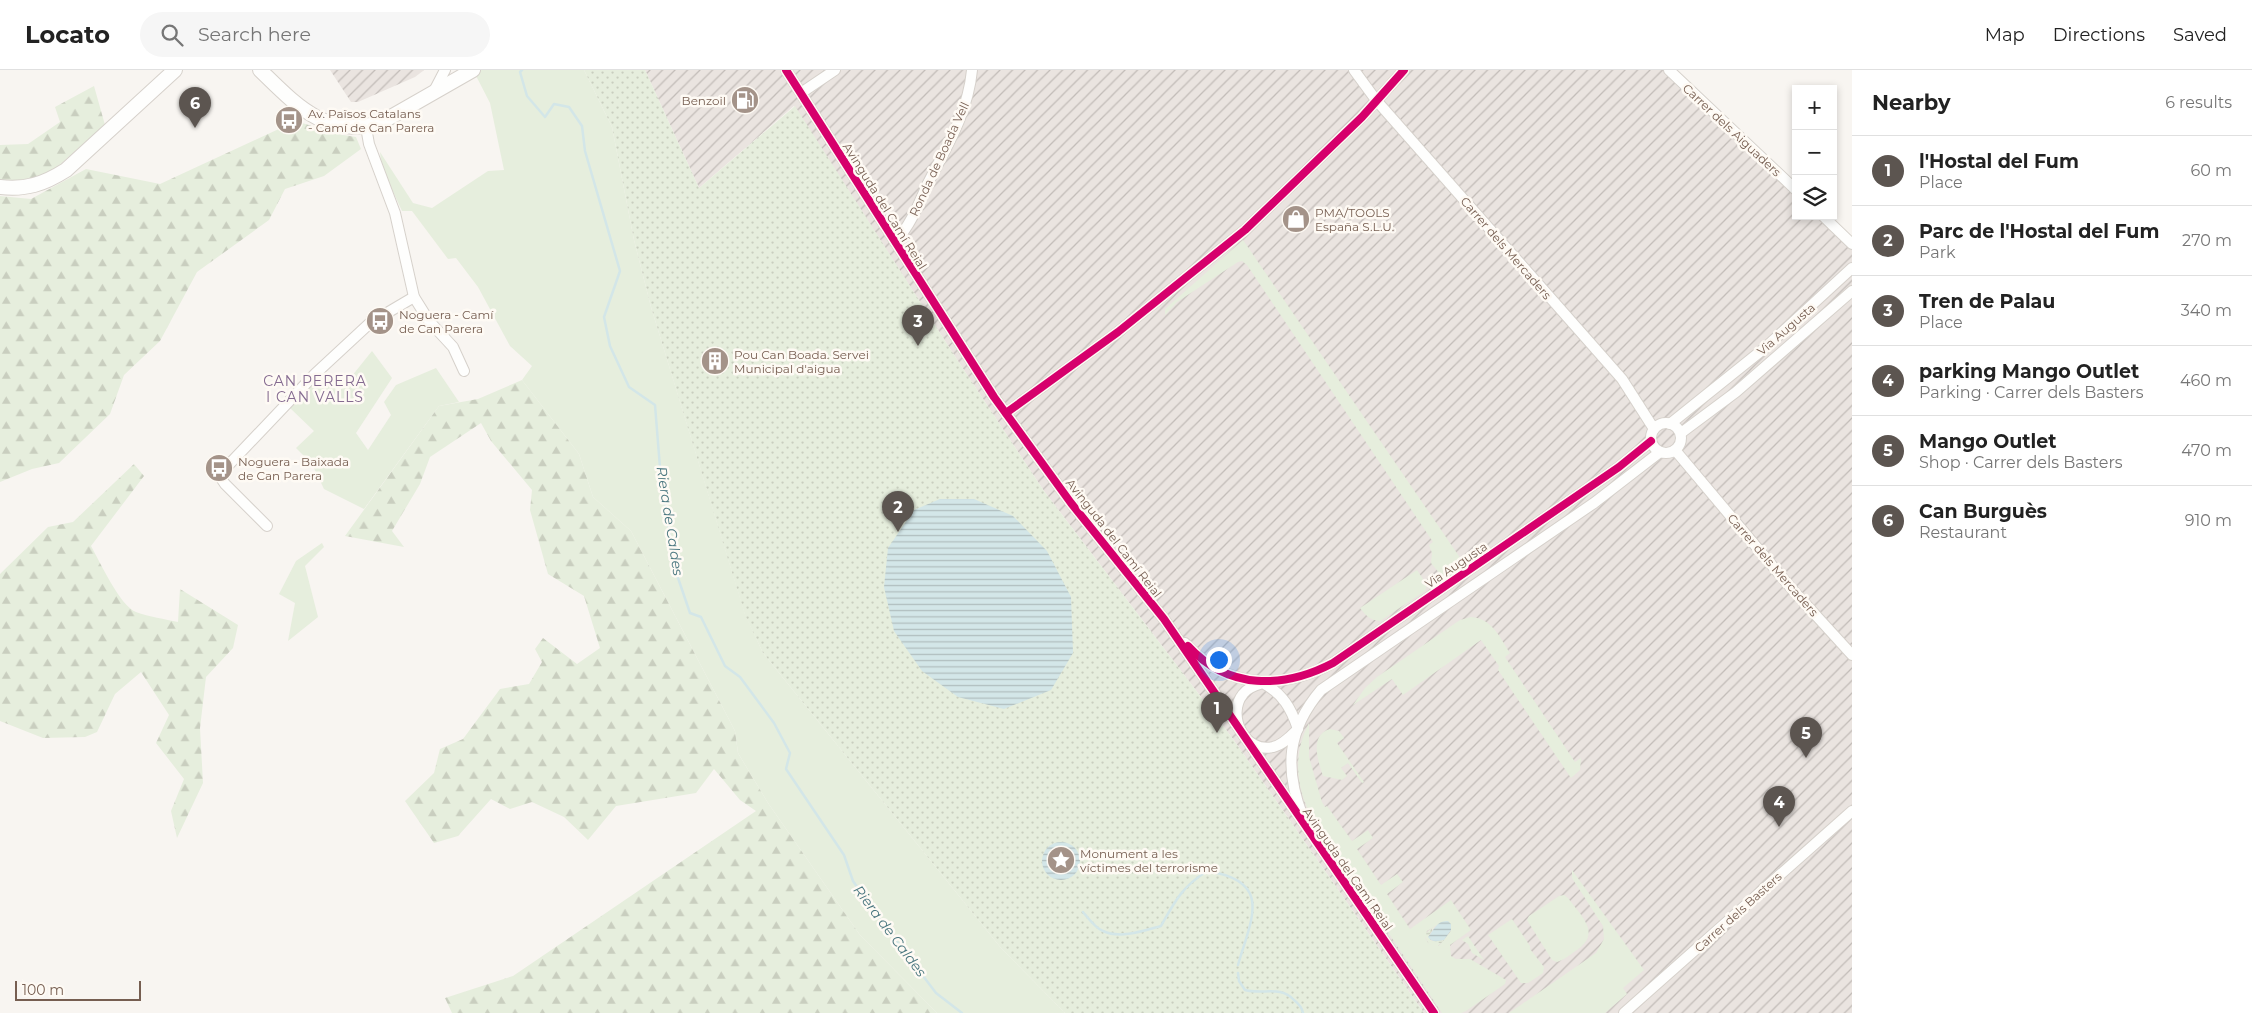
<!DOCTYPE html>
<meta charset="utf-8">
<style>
:root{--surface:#fff;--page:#f6f6f6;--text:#222;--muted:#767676;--line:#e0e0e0;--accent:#5c5550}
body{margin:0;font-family:Montserrat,sans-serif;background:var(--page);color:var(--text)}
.controls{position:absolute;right:15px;top:15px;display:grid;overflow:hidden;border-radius:0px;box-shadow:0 2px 8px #0003}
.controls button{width:45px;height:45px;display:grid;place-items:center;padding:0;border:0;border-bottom:1px solid var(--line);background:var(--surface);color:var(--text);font:25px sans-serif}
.scale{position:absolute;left:15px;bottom:12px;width:126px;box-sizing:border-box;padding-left:5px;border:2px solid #765e51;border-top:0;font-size:14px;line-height:18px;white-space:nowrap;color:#765e51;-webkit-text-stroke:4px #fefaf4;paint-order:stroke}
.you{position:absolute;left:1218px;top:589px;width:18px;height:18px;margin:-12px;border:4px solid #fff;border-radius:50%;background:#1a73e8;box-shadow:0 0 0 8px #1a73e833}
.badge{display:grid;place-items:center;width:32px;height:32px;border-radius:50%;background:var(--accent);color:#fff;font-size:16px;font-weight:700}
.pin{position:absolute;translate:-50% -41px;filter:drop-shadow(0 1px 2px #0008)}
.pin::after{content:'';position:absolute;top:26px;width:18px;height:15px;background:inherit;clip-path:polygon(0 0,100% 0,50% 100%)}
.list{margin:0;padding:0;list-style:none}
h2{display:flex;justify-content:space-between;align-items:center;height:65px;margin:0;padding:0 20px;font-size:21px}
h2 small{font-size:16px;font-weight:400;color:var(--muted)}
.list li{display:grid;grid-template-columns:32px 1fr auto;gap:15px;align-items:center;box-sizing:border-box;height:70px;padding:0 20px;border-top:1px solid var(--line)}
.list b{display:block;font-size:19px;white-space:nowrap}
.list p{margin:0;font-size:16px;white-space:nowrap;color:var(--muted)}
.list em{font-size:16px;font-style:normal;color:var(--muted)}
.icon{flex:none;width:28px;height:28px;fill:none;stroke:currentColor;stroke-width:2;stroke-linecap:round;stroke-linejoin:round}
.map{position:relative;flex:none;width:1852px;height:943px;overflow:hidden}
header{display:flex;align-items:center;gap:30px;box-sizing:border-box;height:70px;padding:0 25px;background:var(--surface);border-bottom:1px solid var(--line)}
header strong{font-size:24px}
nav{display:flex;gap:28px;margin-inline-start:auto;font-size:18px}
.search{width:350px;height:45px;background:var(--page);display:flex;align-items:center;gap:12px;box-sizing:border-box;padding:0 18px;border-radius:28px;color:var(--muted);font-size:19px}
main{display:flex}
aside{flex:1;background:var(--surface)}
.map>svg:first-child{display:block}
.industrial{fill:url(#industrial-furrows)}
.green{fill:#e6eedd;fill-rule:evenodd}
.forest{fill:url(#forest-firs)}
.wetland{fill:url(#wetland-marsh)}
.park{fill:url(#park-dots)}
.water{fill:url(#water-rules)}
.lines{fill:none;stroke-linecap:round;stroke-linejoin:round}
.stream{stroke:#d3e6e8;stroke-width:2.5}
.street-casing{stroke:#d6d1cb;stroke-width:12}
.secondary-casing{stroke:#d6d1cb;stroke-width:16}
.street{stroke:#fefefd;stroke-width:10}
.secondary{stroke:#fefefd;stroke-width:14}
.cycleway-casing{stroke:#fefaf4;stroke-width:11}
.cycleway{stroke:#d6006c;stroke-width:8}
.labels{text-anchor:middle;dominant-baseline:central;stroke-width:5;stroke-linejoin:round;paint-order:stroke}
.poi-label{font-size:12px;fill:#765e51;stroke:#fefaf4;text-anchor:start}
.street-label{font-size:12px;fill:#765e51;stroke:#fefaf4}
.neighbourhood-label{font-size:14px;letter-spacing:1px;fill:#846a90;stroke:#fefaf4}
.water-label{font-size:14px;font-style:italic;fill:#49767f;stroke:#fefaf4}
</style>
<header>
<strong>Locato</strong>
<div class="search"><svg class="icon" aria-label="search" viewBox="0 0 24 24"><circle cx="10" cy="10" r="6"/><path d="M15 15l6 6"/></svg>Search here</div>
<nav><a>Map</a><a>Directions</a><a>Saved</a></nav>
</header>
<main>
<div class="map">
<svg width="1852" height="943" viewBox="0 0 1852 943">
<defs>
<pattern id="industrial-furrows" width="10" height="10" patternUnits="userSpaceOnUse" patternTransform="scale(1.25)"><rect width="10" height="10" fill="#eae4e0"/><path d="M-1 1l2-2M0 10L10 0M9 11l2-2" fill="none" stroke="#c2bcb8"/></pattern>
<pattern id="forest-firs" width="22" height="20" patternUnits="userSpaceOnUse" patternTransform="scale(1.25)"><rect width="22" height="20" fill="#e6eedd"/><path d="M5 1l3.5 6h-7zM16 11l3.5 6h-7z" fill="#c9cebf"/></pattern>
<pattern id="wetland-marsh" width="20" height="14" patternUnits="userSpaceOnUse" patternTransform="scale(1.25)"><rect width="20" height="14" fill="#e6eedd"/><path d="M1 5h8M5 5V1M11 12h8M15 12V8" fill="none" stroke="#c9cebf"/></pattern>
<pattern id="park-dots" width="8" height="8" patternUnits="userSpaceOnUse" patternTransform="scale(1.25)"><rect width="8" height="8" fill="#e6eedd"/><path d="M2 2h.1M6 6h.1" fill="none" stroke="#c9cebf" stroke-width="1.8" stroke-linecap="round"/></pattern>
<pattern id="water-rules" width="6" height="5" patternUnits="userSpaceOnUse" patternTransform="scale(1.25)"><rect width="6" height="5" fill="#d3e6e8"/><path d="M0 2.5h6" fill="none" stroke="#b0bebe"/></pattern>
</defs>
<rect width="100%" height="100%" fill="#f8f5f1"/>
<g class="industrial">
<path d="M330,0H424L415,7L358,32H351Z"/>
<path d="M645,0H1675L1796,115V146H1829L1852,168V943H1424L1233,669L1044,421L956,288L794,36L699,118Z"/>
</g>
<g class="green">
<path d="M473,0H584L612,57L634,170L651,237L745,544L763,583L1001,878L1065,943H937L860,865L768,733L738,683L735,661L631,461L593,427L579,384L522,310L532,296L510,276L478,217L456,188L448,189L412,141H402L382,98L380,82L413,133L432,138L488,101L504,100L490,33Z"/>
<path d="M1243,170L1465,495L1444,509L1431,493L1432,483L1429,475L1433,472L1247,195L1242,191L1238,192L1177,232L1165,245V239Z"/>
<path d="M372,281L392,308L356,363L368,380L391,345L384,332L396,315L436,298L459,332L439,336L364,439L324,419L312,394L296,378L314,361L290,338L320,305L339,322Z"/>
<path d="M322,473L324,477L305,496L318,547L288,571L295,533L279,524L296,491Z"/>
<path d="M1417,500L1427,515L1425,521L1380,551C1370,550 1366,546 1360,538Z"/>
<path d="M1471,547C1492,548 1500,568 1510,583L1505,587L1575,692L1581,688L1580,700L1571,708L1498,600L1499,596L1481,570L1403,625L1392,609L1353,635L1365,618L1377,607L1460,550Z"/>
<path d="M1309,653V687L1322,732L1325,737L1327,736L1352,771L1368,760L1373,768L1357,779L1381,815L1397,804L1403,812L1387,824L1410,859L1451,830L1471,860L1450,875L1451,886L1456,889H1470L1506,910L1505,914L1466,941L1461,943H1442L1313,750C1296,718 1292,686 1309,653ZM1442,852L1451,860L1450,862L1439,876L1429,874L1425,868L1427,861Z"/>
<path d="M1330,659L1339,661L1344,668L1337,673L1364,712L1362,713L1348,693L1341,698L1347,706L1342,710L1323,706C1318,691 1309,665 1330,659Z"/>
<path d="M1572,800L1644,900L1623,918L1627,924L1605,943H1509L1596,883L1604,869L1603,856L1572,808Z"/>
<path d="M1564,825L1568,828C1581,846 1602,863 1577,880C1571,884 1564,890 1557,892L1552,890L1527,850L1529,846L1559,826Z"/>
<path d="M1512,849L1530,876V879L1544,897L1543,903L1528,913H1521L1488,865Z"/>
<path d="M1468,866L1484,890L1472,883L1468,874L1462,870Z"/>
</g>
<g class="forest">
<path d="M94,16L105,55L48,105L14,111L0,110V75L28,74L60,52L55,37Z"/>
<path d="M296,51L337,64L356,67L361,79L324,106L285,119L269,150L197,202L160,271L124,305L110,344L59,393L32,399L0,412V126L31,129L86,99L160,114Z"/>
<path d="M522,310L579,384L593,427L631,461L735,661L738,683L768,733L860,865L937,943H452L445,928L513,906L756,741L740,730L714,699L696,723L616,736L588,770L564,747L532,732L510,739L491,729L458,766L434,773L405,731L434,703L440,679L463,669L500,619L529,614L542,592L535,579L543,568L577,594L600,578L584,526L548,504L530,440L532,420L491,371L481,353L430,387L420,414L392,461L404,477L345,466L439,336L478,329Z"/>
<path d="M134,394L144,406L91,476C100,492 120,536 136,542C149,547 165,549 178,552L180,519L238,555L233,578L206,607L200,658L203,713L177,768L171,741L184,709L156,673L169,645L141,602L115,624L97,662L85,667L43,668L0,651V504L48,457L73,452Z"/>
</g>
<path class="wetland" d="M1435,856L1428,867L1432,871L1444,870L1437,877L1429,874L1424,865Z"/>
<path class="park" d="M584,0H645L699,118L795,36L956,288L1044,421L1233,669L1424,943H1065L1001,878L763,583L745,545L651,237L634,170L612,57Z"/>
<g class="water">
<path d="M940,429H974L1013,446L1047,481L1071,527L1073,583L1051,620L1004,639L958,627L922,601L894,561L884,517L888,478L914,440Z"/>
<circle cx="1061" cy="791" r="19"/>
<path d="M1448,851L1451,854V860L1444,870C1438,871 1432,873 1428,867C1434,860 1437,850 1448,851Z"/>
</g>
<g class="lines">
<g class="stream">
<path d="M522,0L520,2L527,26L545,47L554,34L569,37L582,56L585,81L620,201L604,247L610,276L629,317L655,335L661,410L676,502L690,543L701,547L725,596L740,607L774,653L790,683L786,699L844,785L853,811L879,848L936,923L962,943"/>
<path d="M1083,842C1088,848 1096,859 1103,861C1120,869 1143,861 1161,856C1175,831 1182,817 1207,801C1274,811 1251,849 1238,895"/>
<path d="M1238,903L1239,911L1245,920C1263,925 1280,915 1294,930C1299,934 1302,937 1303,943"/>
</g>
<defs>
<g id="street">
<path d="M786,0L994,327L1071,433L1164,549L1434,943"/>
<path d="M1354,0L1376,30L1622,309L1654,359"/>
<path d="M1669,0L1796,120"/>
<path d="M433,23L445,0"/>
<path d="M801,23L835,0"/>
<path d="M366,57L369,74L395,143L414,227L429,251L453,277L464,301"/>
<path d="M1823,146L1852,174"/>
<path d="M895,172C910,156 918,136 927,115C946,78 968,43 972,0"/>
<path d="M1006,343L1118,262L1245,160L1362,47L1404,0"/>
<circle cx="1666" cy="368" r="15"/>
<path d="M1670,354L1766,277L1852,198"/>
<path d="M1681,363L1736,322L1852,221"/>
<path d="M1675,380L1791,518L1852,585"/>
<path d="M267,456L225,414L219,405L315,304L370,253L414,227"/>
<path d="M1185,573C1227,619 1280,621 1333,593L1619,397L1651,371"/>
<path d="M1263,613C1283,624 1291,638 1298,659C1291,666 1283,675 1273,677C1245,684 1226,645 1243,624C1247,618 1256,615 1263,613Z"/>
<path d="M1303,747C1284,699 1287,660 1321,620L1594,433L1660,382"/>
<path d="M1624,943L1852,741"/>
</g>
<g id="secondary">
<path d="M260,0C296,35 327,70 382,52L473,0"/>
<path d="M0,117C26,120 44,114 66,100L175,0"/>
</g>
</defs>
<use href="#street" class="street-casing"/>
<use href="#secondary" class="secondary-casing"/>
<use href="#street" class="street"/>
<use href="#secondary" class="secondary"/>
<defs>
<g id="cycleway">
<path d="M786,0L994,327L1071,433L1164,549L1434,943"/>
<path d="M1006,343L1118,262L1245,160L1362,47L1404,0"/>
<path d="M1188,576C1228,620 1283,619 1333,593L1619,397L1651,371"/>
</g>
</defs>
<use href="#cycleway" class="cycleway-casing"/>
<use href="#cycleway" class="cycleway"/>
</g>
<defs>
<symbol id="fuel-disc" viewBox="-11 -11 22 22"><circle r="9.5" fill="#a49389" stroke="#fefaf4"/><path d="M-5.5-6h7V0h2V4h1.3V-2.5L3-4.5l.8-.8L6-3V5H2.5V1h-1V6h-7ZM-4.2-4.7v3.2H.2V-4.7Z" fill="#fff"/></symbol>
<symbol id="bus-disc" viewBox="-11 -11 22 22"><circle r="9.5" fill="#a49389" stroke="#fefaf4"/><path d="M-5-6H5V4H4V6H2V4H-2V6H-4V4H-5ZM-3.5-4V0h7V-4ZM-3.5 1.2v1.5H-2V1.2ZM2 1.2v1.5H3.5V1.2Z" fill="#fff"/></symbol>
<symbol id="shop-disc" viewBox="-11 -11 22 22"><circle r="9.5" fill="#a49389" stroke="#fefaf4"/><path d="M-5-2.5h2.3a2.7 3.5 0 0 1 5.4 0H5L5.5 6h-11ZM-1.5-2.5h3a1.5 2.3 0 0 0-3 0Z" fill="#fff"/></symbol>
<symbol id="building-disc" viewBox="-11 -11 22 22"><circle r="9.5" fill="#a49389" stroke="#fefaf4"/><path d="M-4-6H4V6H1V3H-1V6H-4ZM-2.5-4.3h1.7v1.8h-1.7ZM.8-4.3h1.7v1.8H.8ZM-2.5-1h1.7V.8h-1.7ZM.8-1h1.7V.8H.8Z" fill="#fff"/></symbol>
<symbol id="sight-disc" viewBox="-11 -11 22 22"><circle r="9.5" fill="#a49389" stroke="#fefaf4"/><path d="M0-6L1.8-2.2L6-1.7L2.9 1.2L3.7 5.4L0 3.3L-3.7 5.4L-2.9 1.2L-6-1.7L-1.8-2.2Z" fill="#fff"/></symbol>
</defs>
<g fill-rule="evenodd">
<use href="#fuel-disc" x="729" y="14" width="32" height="32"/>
<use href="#bus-disc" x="273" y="34" width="32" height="32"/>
<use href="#shop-disc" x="1280" y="133" width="32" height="32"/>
<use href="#bus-disc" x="364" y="235" width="32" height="32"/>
<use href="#building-disc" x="699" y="275" width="32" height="32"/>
<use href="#bus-disc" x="203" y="382" width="32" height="32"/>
<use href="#sight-disc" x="1045" y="774" width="32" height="32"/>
</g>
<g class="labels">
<g class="poi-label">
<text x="726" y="30" text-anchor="end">Benzoil</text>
<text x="308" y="43">Av. Països Catalans<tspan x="308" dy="14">- Camí de Can Parera</tspan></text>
<text x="1315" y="142">PMA/TOOLS<tspan x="1315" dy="14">España S.L.U.</tspan></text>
<text x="399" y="244">Noguera - Camí<tspan x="399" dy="14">de Can Parera</tspan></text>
<text x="734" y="284">Pou Can Boada. Servei<tspan x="734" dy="14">Municipal d'aigua</tspan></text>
<text x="238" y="391">Noguera - Baixada<tspan x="238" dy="14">de Can Parera</tspan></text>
<text x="1080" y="783">Monument a les<tspan x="1080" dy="14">víctimes del terrorisme</tspan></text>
</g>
<g class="street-label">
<text transform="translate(1732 60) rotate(43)">Carrer dels Aiguaders</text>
<text transform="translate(939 89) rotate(-65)">Ronda de Boada Vell</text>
<text transform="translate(885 136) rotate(58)">Avinguda del Camí Reial</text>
<text transform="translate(1506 178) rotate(49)">Carrer dels Mercaders</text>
<text transform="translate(1786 259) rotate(-41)">Via Augusta</text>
<text transform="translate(1114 468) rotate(52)">Avinguda del Camí Reial</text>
<text transform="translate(1456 495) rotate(-34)">Via Augusta</text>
<text transform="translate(1773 495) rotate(49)">Carrer dels Mercaders</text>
<text transform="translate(1348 799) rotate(55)">Avinguda del Camí Reial</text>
<text transform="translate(1738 842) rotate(-42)">Carrer dels Basters</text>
</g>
<g class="neighbourhood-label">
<text x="315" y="311">CAN PERERA<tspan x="315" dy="16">I CAN VALLS</tspan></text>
</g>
<g class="water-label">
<text transform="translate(670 451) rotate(81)">Riera de Caldes</text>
<text transform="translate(890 861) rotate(53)">Riera de Caldes</text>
</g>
</g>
</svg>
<div class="controls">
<button>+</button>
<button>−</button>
<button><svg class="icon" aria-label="layers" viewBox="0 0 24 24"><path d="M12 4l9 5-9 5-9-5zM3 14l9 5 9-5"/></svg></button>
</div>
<div class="scale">100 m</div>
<div class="you"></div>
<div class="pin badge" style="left:1217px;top:663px">1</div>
<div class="pin badge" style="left:898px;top:462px">2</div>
<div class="pin badge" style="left:918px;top:276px">3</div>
<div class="pin badge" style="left:1779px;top:757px">4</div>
<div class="pin badge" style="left:1806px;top:688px">5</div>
<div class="pin badge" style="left:195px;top:58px">6</div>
</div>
<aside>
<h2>Nearby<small>6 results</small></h2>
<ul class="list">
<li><span class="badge">1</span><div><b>l'Hostal del Fum</b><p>Place</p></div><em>60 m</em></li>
<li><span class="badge">2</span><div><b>Parc de l'Hostal del Fum</b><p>Park</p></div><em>270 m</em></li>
<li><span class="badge">3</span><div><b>Tren de Palau</b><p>Place</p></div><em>340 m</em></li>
<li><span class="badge">4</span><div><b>parking Mango Outlet</b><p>Parking · Carrer dels Basters</p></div><em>460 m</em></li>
<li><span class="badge">5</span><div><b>Mango Outlet</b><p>Shop · Carrer dels Basters</p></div><em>470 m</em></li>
<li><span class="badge">6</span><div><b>Can Burguès</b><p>Restaurant</p></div><em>910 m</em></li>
</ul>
</aside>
</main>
